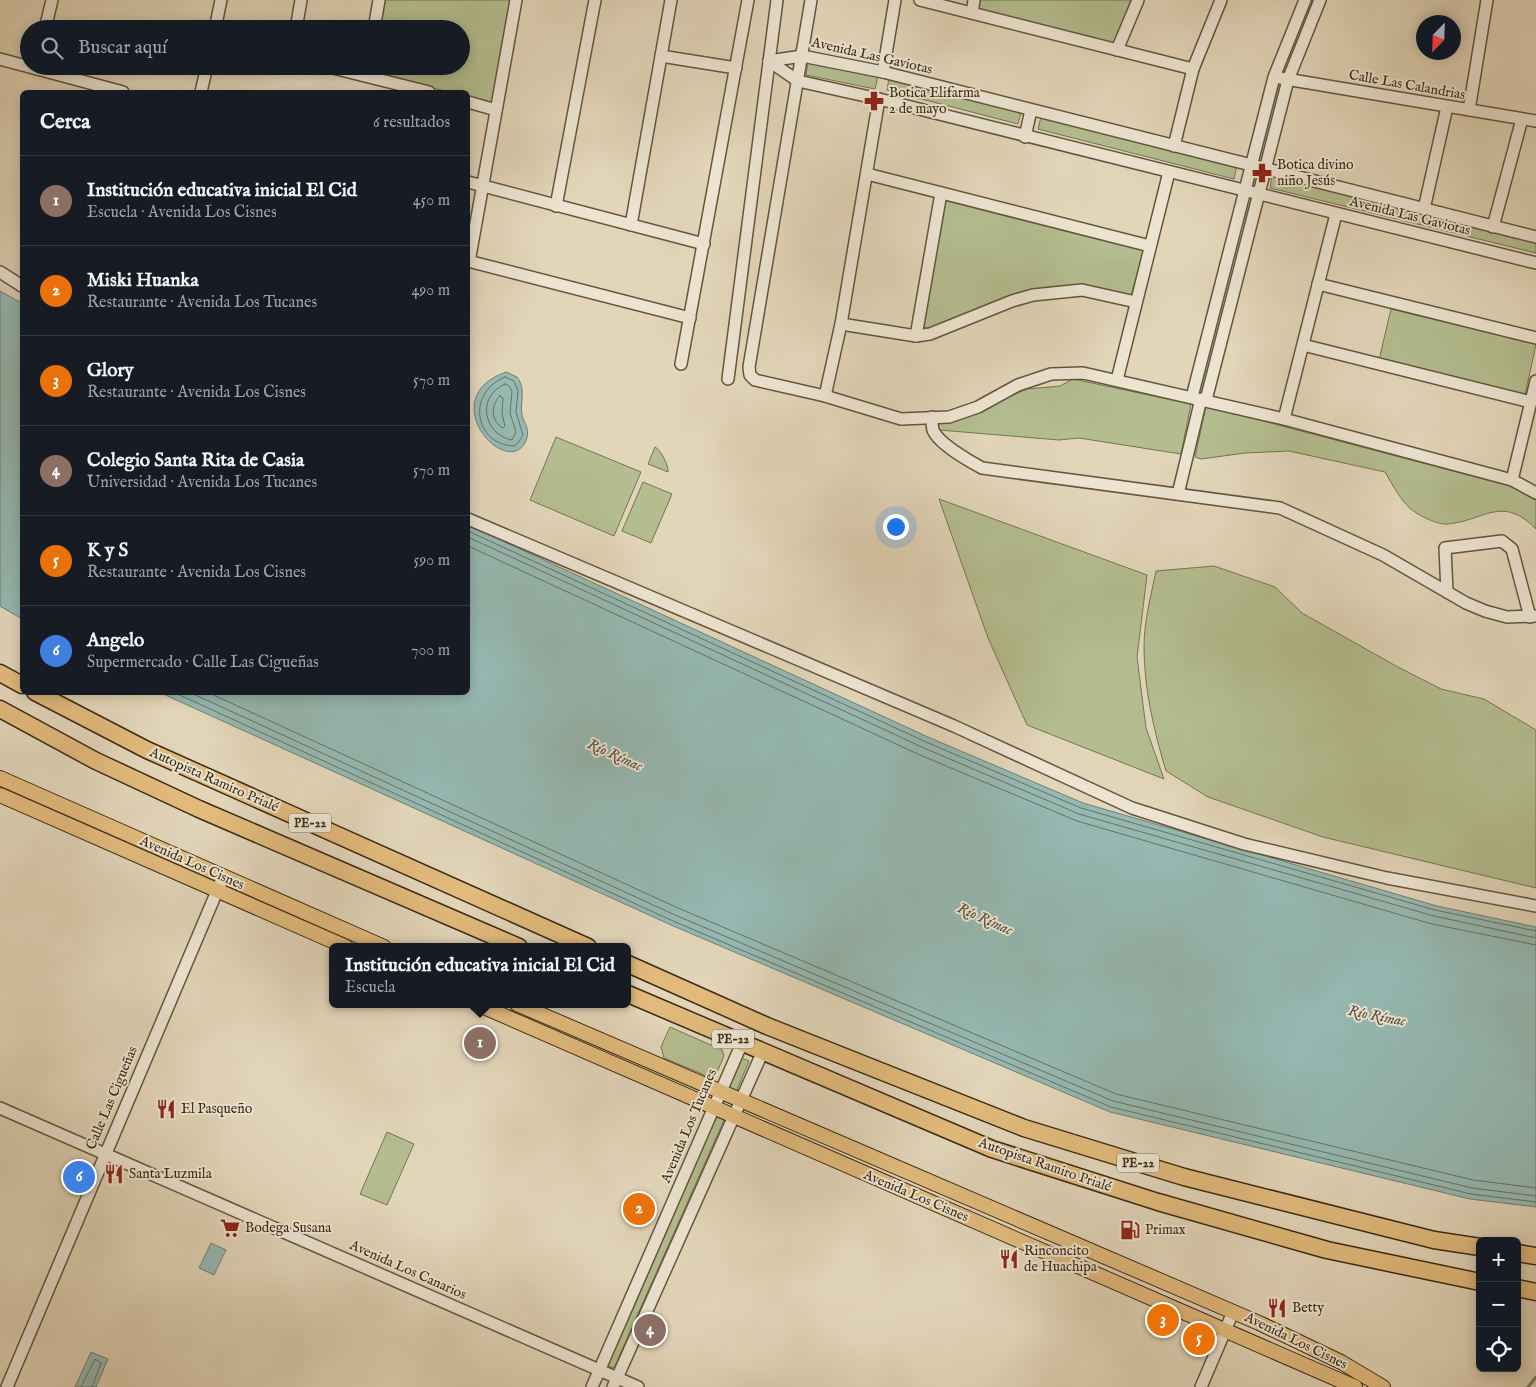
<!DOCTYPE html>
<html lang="es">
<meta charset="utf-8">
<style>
:root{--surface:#171b24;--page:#20242c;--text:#f1f3f6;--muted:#9ea1a6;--line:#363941;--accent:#db2777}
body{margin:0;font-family:"IM FELL English",serif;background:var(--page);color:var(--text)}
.controls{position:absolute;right:15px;bottom:15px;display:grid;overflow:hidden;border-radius:8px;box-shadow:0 2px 12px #0003}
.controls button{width:45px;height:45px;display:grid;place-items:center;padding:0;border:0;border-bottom:1px solid var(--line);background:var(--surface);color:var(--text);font:25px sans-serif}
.compass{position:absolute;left:1416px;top:15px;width:45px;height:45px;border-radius:50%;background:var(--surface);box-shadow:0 2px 12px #0003;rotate:203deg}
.you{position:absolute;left:895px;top:526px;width:18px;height:18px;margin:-12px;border:4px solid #fff;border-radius:50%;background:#1a73e8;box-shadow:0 0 0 8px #1a73e833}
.badge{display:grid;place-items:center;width:32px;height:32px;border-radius:50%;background:var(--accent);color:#fff;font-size:16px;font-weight:700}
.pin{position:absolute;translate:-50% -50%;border:2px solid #fff;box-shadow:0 1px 5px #0006}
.popup{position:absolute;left:329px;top:943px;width:302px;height:65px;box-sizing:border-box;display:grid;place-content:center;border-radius:8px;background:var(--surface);filter:drop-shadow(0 1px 4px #0005);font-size:16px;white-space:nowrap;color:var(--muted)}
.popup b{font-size:19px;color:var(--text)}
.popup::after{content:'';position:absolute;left:50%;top:100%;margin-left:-10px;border:10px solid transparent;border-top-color:var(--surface)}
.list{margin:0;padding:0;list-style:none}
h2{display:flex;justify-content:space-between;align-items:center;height:65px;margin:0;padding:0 20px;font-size:21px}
h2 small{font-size:16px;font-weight:400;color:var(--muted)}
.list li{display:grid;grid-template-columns:32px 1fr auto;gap:15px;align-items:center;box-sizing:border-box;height:90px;padding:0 20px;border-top:1px solid var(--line)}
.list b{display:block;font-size:19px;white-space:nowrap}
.list p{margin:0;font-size:16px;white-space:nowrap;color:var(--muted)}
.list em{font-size:16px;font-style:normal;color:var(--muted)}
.icon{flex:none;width:28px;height:28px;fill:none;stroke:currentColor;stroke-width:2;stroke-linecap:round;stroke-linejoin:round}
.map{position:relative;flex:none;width:1536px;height:1387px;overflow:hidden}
.search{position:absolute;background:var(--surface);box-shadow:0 2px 12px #0003;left:20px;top:20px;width:450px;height:55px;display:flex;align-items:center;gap:12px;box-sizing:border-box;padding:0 18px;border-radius:28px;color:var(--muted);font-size:19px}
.panel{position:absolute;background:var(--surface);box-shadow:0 2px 12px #0003;left:20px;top:90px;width:450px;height:605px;border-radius:8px}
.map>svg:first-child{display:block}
.green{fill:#b3bd8f;stroke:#767452}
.water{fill:#95b8b1;stroke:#717f72}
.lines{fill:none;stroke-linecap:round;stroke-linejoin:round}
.shore{stroke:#687162;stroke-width:1}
.stream{stroke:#717f72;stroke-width:3}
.minor-casing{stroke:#64553d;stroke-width:14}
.major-casing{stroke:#3a2a14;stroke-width:16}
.highway-casing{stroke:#3a2a14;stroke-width:19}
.minor{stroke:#ece4d1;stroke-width:11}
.major{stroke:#e1ba7c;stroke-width:14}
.highway{stroke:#e1ba7c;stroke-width:16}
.labels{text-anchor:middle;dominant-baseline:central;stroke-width:4;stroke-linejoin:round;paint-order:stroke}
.shield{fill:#ece4d1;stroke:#6f624d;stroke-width:1}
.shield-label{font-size:12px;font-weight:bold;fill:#3a2a14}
.street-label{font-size:14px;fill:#3a2a14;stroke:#ece4d1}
.poi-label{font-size:14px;fill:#3a2a14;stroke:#ece4d1;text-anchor:start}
.water-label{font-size:15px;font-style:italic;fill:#514e3b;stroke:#ece4d1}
</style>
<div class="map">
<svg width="1536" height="1387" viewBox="0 0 1536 1387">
<rect width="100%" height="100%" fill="#e2d5b8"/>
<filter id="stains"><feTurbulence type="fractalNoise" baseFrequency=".004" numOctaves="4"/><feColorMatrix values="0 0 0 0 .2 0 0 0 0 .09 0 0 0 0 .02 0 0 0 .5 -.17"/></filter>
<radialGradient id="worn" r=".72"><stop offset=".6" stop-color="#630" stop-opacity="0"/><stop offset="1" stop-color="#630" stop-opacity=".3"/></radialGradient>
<g class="green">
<path d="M385,0H510L492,103L468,97V92H449L370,72L371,66H461V29H379Z"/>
<path d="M978,0H1133L1116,41L1112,43L979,13L977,7Z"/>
<path d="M808,63L878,77L875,89L806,75Z"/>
<path d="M889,78L1021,112L1018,124L887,90Z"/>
<path d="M1041,117L1237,165L1234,179L1038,129Z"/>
<path d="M1272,174L1536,240V253L1270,188Z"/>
<path d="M947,197L1144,250L1131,296C1110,293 1087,286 1066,286C1021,286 975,312 934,328H924L922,323L944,200Z"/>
<path d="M1391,309L1536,344L1525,395L1379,360Z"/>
<path d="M1073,379L1191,404L1181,454L1079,438L1059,440L939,430L937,420L979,410L1027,389L1060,386Z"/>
<path d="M1206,406L1514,487L1536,500V529C1502,494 1484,521 1447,524C1439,525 1422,517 1415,512C1402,504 1393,485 1385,472L1289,451L1245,453L1201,459L1195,457Z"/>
<path d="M556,437L641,472L614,536L530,500Z"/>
<path d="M655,447C661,450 669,466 668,472L648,464Z"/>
<path d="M643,482L672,494L651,543L622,531Z"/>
<path d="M939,499L1147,575L1137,657L1146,728L1164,779L1027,725L988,638Z"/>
<path d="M1214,566L1275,587L1302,613L1396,666L1441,689L1484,699L1536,730V888L1323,837L1208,797L1166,771C1154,731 1144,689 1144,647C1144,621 1151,596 1156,571Z"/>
<path d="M670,1027L722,1050L724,1056L714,1079L664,1058L661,1047Z"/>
<path d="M741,1058L749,1061L737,1090L735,1091L729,1087Z"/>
<path d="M716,1116L724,1120L614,1368L607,1366Z"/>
<path d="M387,1132L414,1144L387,1205L360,1194Z"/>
</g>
<g class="water">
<path d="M0,291L22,303V619L0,606Z"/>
<path d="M506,372L517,377C528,391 517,406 524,421C528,428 529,435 525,443C505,478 433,398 506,372Z"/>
<path d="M468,525L928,737L1083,803L1437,906L1536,927V1207L1470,1199L1110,1112L671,925L161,693L468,692Z"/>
<path d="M211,1243L226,1250L214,1275L199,1268Z"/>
<path d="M91,1352L108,1359L96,1387H75Z"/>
</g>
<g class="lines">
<g class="shore">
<path d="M505,377L514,381L518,391L516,412L523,435L518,443L514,446C473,444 467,392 505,377Z"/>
<path d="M505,384L509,386L512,391L510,413L516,432L512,440C483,434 476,396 505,384Z"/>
<path d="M500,396L503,398L502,414L505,426L503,428C491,421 490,405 500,396Z"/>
<path d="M468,531L926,742L1081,808L1435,910L1536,931"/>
<path d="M468,537L924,748L1079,814L1434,916L1536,938"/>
<path d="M468,546L920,755L1077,821L1432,924L1536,945"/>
<path d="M173,692L673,921L1111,1107L1471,1194L1536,1202"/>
<path d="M189,692L675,915L1113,1101L1472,1188L1536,1196"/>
<path d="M207,692L678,908L1116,1094L1473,1180L1536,1188"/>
<path d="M81,1387L95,1359L101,1363L92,1387"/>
</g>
<path class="stream" d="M1528,1387L1536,1377"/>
<defs>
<g id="minor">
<path d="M811,0L749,367L750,375L755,380L825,396L901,419L949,417L978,407L1018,385L1051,374L1083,373L1284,419L1512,480L1536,493"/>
<path d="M920,0L1193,69"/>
<path d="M972,13L974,0"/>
<path d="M45,29L52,0"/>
<path d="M215,29L221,0"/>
<path d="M296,29L301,0"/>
<path d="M374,29L379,0"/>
<path d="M1117,50L1138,0"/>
<path d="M661,56L736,68"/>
<path d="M0,59L123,92"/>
<path d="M769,61L798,81L879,99L1536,263"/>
<path d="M769,61L802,56L883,72L1536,237"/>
<path d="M325,66L429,92"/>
<path d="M883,72L895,0"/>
<path d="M1280,78L1536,121"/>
<path d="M201,92L207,66"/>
<path d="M468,102L496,110"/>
<path d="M1469,110L1487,0"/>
<path d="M1025,137L1031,110"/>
<path d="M1174,146L1193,69L1221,0"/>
<path d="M867,174L1150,246"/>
<path d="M468,182L704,244"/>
<path d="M556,206L595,0"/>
<path d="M1424,209L1447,107"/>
<path d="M631,225L671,0"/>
<path d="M1493,227L1522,119"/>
<path d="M468,261L690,318"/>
<path d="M469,262L516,0"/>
<path d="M0,272L22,286"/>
<path d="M1318,284L1536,338"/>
<path d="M841,324L916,336L930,334L1012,301L1033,295L1082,290L1136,302"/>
<path d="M916,336L941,193"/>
<path d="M1303,345L1531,402"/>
<path d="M681,364L748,0"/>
<path d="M728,379L777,0"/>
<path d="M1117,380L1169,172"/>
<path d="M825,396L841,324L879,99"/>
<path d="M1192,397L1274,77L1305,0"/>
<path d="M1206,400L1288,80L1320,0"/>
<path d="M932,417C932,421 932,426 933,430C938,443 969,461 982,468L1280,508L1383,555L1466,603L1485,611L1507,617L1536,616"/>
<path d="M1284,419L1336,214"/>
<path d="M1512,480L1536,381"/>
<path d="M1178,494L1201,399"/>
<path d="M468,519L954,726L1132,808L1244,844L1387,878L1536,906"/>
<path d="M1447,592L1445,548L1502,541L1512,549L1530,617"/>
<path d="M0,1108L638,1387"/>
<path d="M7,1387L223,877"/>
<path d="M592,1387L742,1043"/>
<path d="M613,1387L763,1051"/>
<path d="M1201,1387L1233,1312"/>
</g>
<g id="major">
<path d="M0,778L384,947"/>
<path d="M0,795L346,947"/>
<path d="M477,1004L1355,1387"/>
<path d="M517,1004L1259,1323L1341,1362L1383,1387"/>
</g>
<g id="highway">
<path d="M0,673L22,685"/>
<path d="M35,692L147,750L588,947"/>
<path d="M0,709L96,761L199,809L519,947"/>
<path d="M628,964L767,1026L1024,1128L1184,1177L1434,1240L1480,1247"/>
<path d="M628,994L992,1149L1158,1202L1327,1250L1480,1282"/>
<path d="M1517,1253L1536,1256"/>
<path d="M1517,1288L1536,1292"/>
</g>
</defs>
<use href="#minor" class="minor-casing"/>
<use href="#major" class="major-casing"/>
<use href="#highway" class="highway-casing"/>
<use href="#minor" class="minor"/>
<use href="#major" class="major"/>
<use href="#highway" class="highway"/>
</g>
<defs>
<symbol id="pharmacy-bare" viewBox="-9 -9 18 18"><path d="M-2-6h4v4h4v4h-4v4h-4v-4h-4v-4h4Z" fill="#8f2418" stroke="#ece4d1" stroke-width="2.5" paint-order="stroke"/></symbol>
<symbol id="restaurant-bare" viewBox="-9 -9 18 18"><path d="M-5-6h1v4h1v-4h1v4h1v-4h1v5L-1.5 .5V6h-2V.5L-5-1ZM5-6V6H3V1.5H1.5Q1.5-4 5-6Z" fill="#8f2418" stroke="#ece4d1" stroke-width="2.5" paint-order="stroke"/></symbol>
<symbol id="supermarket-bare" viewBox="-9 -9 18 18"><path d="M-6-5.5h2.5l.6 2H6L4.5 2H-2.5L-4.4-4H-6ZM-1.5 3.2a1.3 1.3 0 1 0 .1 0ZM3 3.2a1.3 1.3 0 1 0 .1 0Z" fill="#8f2418" stroke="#ece4d1" stroke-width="2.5" paint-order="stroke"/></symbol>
<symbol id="fuel-bare" viewBox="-9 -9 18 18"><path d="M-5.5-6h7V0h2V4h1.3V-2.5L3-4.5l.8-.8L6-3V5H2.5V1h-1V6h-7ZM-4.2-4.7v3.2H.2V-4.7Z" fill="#8f2418" stroke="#ece4d1" stroke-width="2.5" paint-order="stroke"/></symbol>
</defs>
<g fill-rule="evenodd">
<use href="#pharmacy-bare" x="860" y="87" width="28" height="28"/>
<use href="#pharmacy-bare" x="1248" y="159" width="28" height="28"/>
<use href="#restaurant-bare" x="152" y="1095" width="28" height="28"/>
<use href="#restaurant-bare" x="100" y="1160" width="28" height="28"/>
<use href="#supermarket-bare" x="216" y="1214" width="28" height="28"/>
<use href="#fuel-bare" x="1116" y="1216" width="28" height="28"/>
<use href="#restaurant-bare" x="995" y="1245" width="28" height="28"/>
<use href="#restaurant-bare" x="1263" y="1294" width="28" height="28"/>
</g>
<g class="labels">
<g class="shield">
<rect x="289" y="813.5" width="42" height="19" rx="4"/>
<rect x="712" y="1029.5" width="42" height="19" rx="4"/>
<rect x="1117" y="1153.5" width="42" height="19" rx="4"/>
</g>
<g class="shield-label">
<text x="310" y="823">PE-22</text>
<text x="733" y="1039">PE-22</text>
<text x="1138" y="1163">PE-22</text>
</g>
<g class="street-label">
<text transform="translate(872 56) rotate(13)">Avenida Las Gaviotas</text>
<text transform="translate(1407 85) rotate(10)">Calle Las Calandrias</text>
<text transform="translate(1410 216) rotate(14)">Avenida Las Gaviotas</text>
<text transform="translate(214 780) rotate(24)">Autopista Ramiro Prialé</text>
<text transform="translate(192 863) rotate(24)">Avenida Los Cisnes</text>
<text transform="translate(112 1098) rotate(-67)">Calle Las Cigueñas</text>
<text transform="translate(689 1126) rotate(-67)">Avenida Los Tucanes</text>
<text transform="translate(1045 1165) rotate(19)">Autopista Ramiro Prialé</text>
<text transform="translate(916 1196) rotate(23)">Avenida Los Cisnes</text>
<text transform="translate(408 1270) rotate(24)">Avenida Los Canarios</text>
<text transform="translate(1296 1341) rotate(26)">Avenida Los Cisnes</text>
</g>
<g class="poi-label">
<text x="889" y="93">Botica Elifarma<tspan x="889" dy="16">2 de mayo</tspan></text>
<text x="1277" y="165">Botica divino<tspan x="1277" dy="16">niño Jesús</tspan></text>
<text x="181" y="1109">El Pasqueño</text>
<text x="129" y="1174">Santa Luzmila</text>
<text x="245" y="1228">Bodega Susana</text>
<text x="1145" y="1230">Primax</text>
<text x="1024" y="1251">Rinconcito<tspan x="1024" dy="16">de Huachipa</tspan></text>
<text x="1292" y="1308">Betty</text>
</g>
<g class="water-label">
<text transform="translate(615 755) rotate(24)">Río Rímac</text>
<text transform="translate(985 919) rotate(24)">Río Rímac</text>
<text transform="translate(1377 1016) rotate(11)">Río Rímac</text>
</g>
</g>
<rect width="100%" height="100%" filter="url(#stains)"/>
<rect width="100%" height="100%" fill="url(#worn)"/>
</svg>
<div class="controls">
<button>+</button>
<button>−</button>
<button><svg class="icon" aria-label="locate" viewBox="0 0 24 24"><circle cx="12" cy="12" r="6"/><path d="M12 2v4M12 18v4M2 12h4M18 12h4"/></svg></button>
</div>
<svg class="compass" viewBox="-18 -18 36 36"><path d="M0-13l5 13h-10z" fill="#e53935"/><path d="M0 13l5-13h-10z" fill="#9ea1a6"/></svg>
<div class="you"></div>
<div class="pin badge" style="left:480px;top:1043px;background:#8d6e63">1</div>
<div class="popup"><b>Institución educativa inicial El Cid</b>Escuela</div>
<div class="pin badge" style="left:639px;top:1209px;background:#e8710a">2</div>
<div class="pin badge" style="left:1163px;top:1320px;background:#e8710a">3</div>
<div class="pin badge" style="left:650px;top:1330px;background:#8d6e63">4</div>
<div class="pin badge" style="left:1199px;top:1339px;background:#e8710a">5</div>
<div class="pin badge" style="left:79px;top:1177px;background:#3f7fe0">6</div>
<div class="search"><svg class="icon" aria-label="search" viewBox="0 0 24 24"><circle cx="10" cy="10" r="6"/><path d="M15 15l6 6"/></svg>Buscar aquí</div>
<section class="panel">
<h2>Cerca<small>6 resultados</small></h2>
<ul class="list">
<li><span class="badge" style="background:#8d6e63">1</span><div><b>Institución educativa inicial El Cid</b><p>Escuela · Avenida Los Cisnes</p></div><em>450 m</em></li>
<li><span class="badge" style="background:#e8710a">2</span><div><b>Miski Huanka</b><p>Restaurante · Avenida Los Tucanes</p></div><em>490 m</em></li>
<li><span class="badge" style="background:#e8710a">3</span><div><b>Glory</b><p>Restaurante · Avenida Los Cisnes</p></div><em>570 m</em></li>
<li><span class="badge" style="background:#8d6e63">4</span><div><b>Colegio Santa Rita de Casia</b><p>Universidad · Avenida Los Tucanes</p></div><em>570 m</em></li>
<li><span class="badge" style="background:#e8710a">5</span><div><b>K y S</b><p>Restaurante · Avenida Los Cisnes</p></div><em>590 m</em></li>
<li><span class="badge" style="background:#3f7fe0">6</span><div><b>Angelo</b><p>Supermercado · Calle Las Cigueñas</p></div><em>700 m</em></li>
</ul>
</section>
</div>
